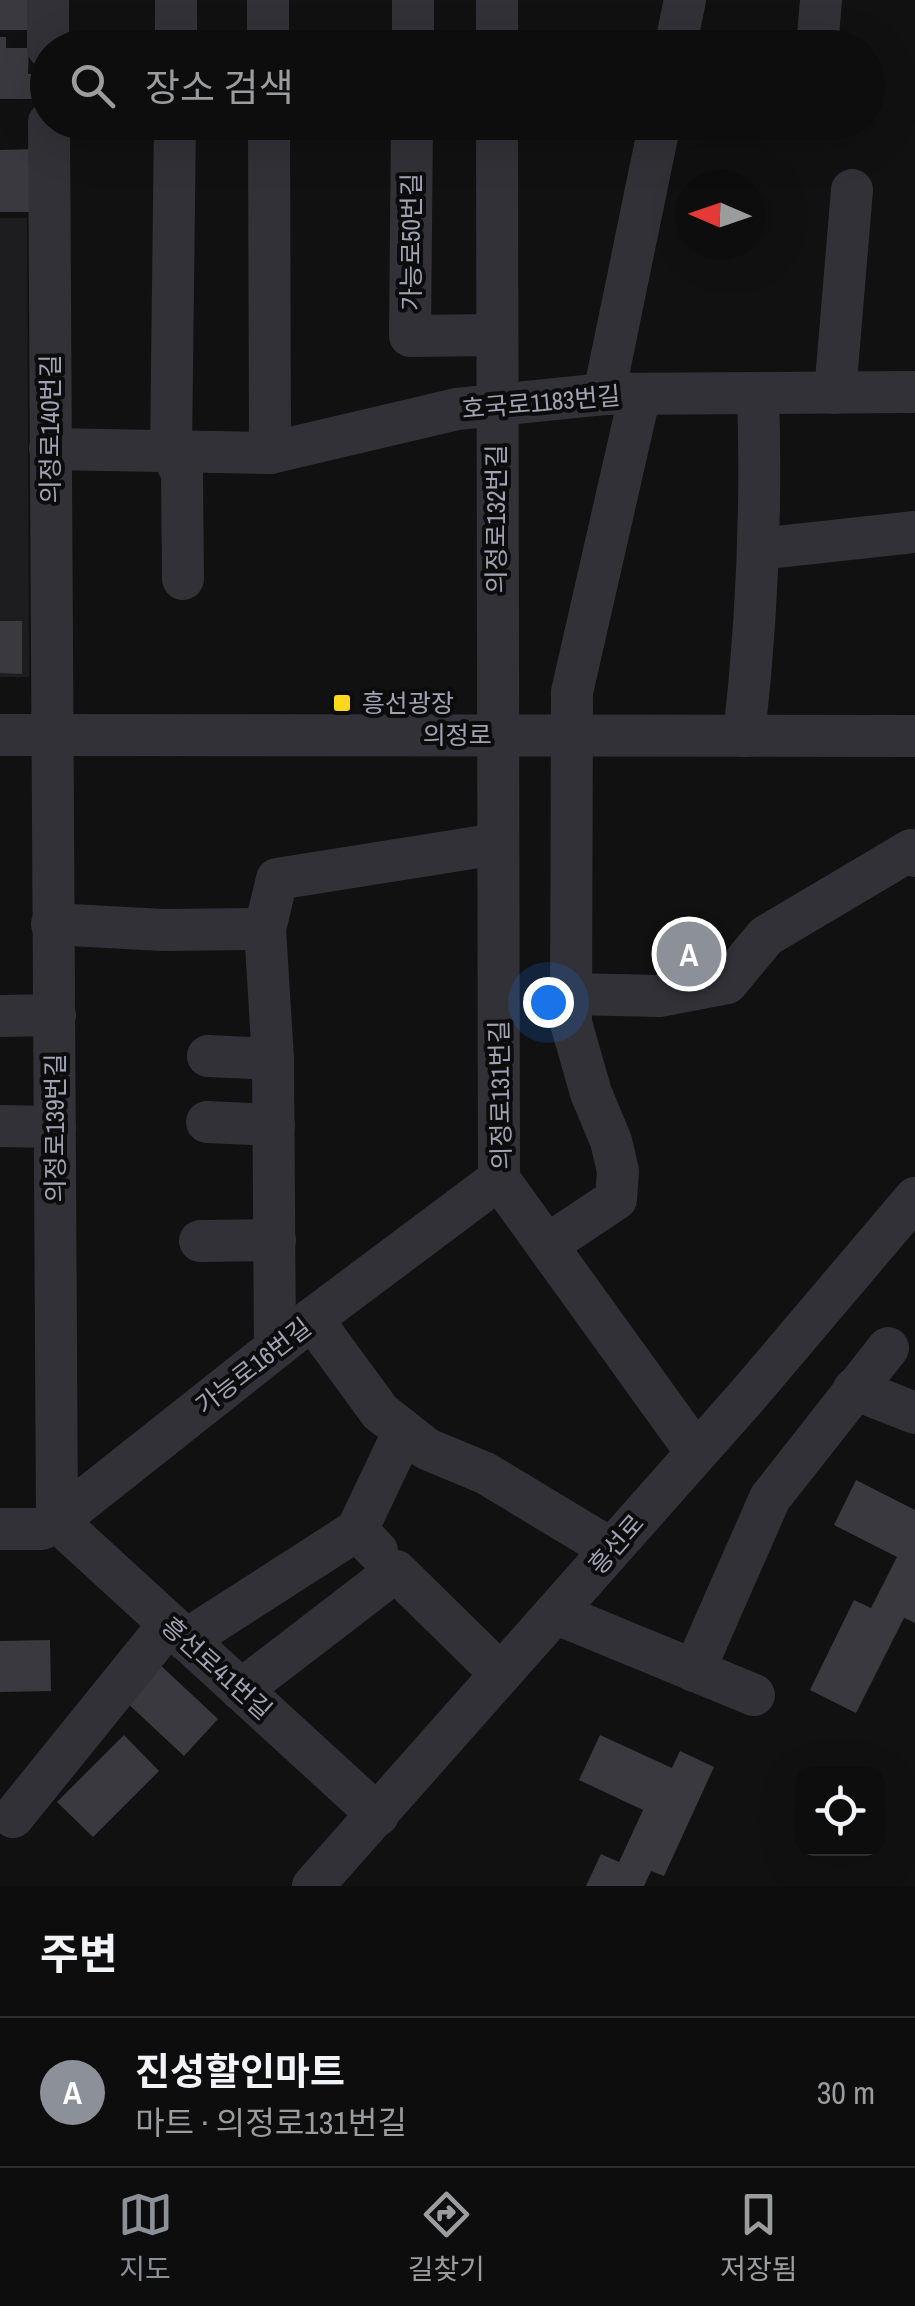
<!DOCTYPE html>
<html lang="ko">
<meta charset="utf-8">
<style>
:root{--surface:#0d0d0e;--page:#161617;--text:#f1f3f6;--muted:#9a9c9e;--line:#2d2d2e;--accent:#8c9099}
body{margin:0;font-family:"Archivo Narrow","Noto Sans KR",sans-serif;background:var(--page);color:var(--text)}
.controls{position:absolute;right:30px;bottom:30px;display:grid;overflow:hidden;border-radius:20px;box-shadow:0 10px 40px #0002}
.controls button{width:90px;height:90px;display:grid;place-items:center;padding:0;border:0;border-bottom:2px solid var(--line);background:var(--surface);color:var(--text);font:50px sans-serif}
.compass{position:absolute;left:675px;top:170px;width:90px;height:90px;border-radius:50%;background:var(--surface);box-shadow:0 10px 40px #0002;rotate:272deg}
.you{position:absolute;left:548px;top:1002px;width:35px;height:35px;margin:-25px;border:8px solid #fff;border-radius:50%;background:#1a73e8;box-shadow:0 0 0 15px #1a73e833}
.badge{display:grid;place-items:center;width:65px;height:65px;border-radius:50%;background:var(--accent);color:#fff;font-size:32px;font-weight:700}
.pin{position:absolute;translate:-50% -50%;border:5px solid #fff;box-shadow:0 2px 10px #0006}
.list{margin:0;padding:0;list-style:none}
h2{display:flex;justify-content:space-between;align-items:center;height:130px;margin:0;padding:0 40px;font-size:42px}
h2 small{font-size:32px;font-weight:400;color:var(--muted)}
.list li{display:grid;grid-template-columns:65px 1fr auto;gap:30px;align-items:center;box-sizing:border-box;height:150px;padding:0 40px;border-top:2px solid var(--line)}
.list b{display:block;font-size:38px;white-space:nowrap}
.list p{margin:0;font-size:32px;white-space:nowrap;color:var(--muted)}
.list em{font-size:32px;font-style:normal;color:var(--muted)}
.icon{flex:none;width:55px;height:55px;fill:none;stroke:currentColor;stroke-width:2;stroke-linecap:round;stroke-linejoin:round}
.map{position:relative;flex:none;width:915px;height:1886px;overflow:hidden}
.search{position:absolute;background:var(--surface);box-shadow:0 10px 40px #0002;left:30px;right:30px;top:30px;height:110px;display:flex;align-items:center;gap:25px;box-sizing:border-box;padding:0 35px;border-radius:55px;color:var(--muted);font-size:38px}
.sheet{height:280px;background:var(--surface)}
nav{display:flex;justify-content:space-around;align-items:center;box-sizing:border-box;height:140px;border-top:2px solid var(--line);background:var(--surface);font-size:28px;color:var(--muted)}
nav a{display:grid;justify-items:center;gap:5px}
nav .on{color:var(--accent)}
.map>svg:first-child{display:block}
.built{fill:#1d1d1f}
.building{fill:#3a393f}
.lines{fill:none;stroke-linecap:round;stroke-linejoin:round}
.minor{stroke:#313137;stroke-width:42}
.poi-dot{fill:#fed81d;stroke:#0c0c0d;stroke-width:4}
.labels{text-anchor:middle;dominant-baseline:central;stroke-width:8;stroke-linejoin:round;paint-order:stroke}
.street-label{font-size:25px;fill:#a1a3b4;stroke:#0c0c0d}
.poi-label{font-size:25px;fill:#a1a3b4;stroke:#0c0c0d;text-anchor:start}
</style>
<div class="map">
<svg width="915" height="1886" viewBox="0 0 915 1886">
<rect width="100%" height="100%" fill="#111112"/>
<path class="built" d="M0,218H27L29,677H0Z"/>
<g class="building">
<rect x="0" y="0" width="33" height="30"/>
<path d="M0,37H6V48H29L28,74H33V99H0Z"/>
<path d="M35,149L36,212H0V150Z"/>
<path d="M0,621H22V674L0,673Z"/>
<path d="M856,1480L915,1510V1623L904,1618L856,1713L810,1690L854,1600L871,1608L897,1557L834,1525Z"/>
<path d="M50,1640L51,1691L0,1692V1641Z"/>
<path d="M157,1662L218,1719L184,1756L123,1699Z"/>
<path d="M124,1735L159,1771L93,1837L57,1802Z"/>
<path d="M600,1735L672,1768L680,1751L714,1767L664,1876L651,1871L644,1886H586L601,1854L619,1862L643,1810L579,1780Z"/>
</g>
<g class="lines">
<g class="minor">
<path d="M48,0V48"/>
<path d="M268,0V48"/>
<path d="M176,48V0"/>
<path d="M413,48V0"/>
<path d="M497,48V0"/>
<path d="M675,48L685,0"/>
<path d="M817,48L821,0"/>
<path d="M49,122L57,1521L378,1815"/>
<path d="M175,122L171,451L182,473L183,579"/>
<path d="M269,122L270,453"/>
<path d="M412,122L410,336L497,335"/>
<path d="M497,122L499,1179L696,1452"/>
<path d="M835,393L852,190"/>
<path d="M604,394L660,122"/>
<path d="M50,449L270,453L457,409L604,394L915,392"/>
<path d="M759,549L915,532"/>
<path d="M0,735L915,736"/>
<path d="M744,736C757,621 762,511 758,395"/>
<path d="M52,924L163,930L265,929"/>
<path d="M571,994L659,996L727,983L766,936L911,850L915,856"/>
<path d="M0,1016L55,1015"/>
<path d="M208,1056L273,1059"/>
<path d="M207,1122L274,1125"/>
<path d="M0,1126L55,1127"/>
<path d="M200,1241L275,1240"/>
<path d="M547,1245L616,1199L618,1171L611,1141L591,1093L571,1023L572,692L640,394"/>
<path d="M312,1319L380,1412L427,1449L485,1473L611,1549"/>
<path d="M275,1348L273,1059L265,929L277,879L497,844"/>
<path d="M854,1389L915,1413"/>
<path d="M0,1529H42L57,1521L312,1319L499,1179"/>
<path d="M377,1551L357,1530L404,1431"/>
<path d="M555,1613L754,1695"/>
<path d="M186,1640L357,1530"/>
<path d="M694,1671L770,1498L888,1348"/>
<path d="M241,1690L396,1571L501,1674"/>
<path d="M13,1817L169,1624"/>
<path d="M313,1886L748,1395L915,1198"/>
</g>
</g>
<rect class="poi-dot" x="332" y="693" width="20" height="20" rx="5"/>
<g class="labels">
<g class="street-label">
<text transform="translate(411 242) rotate(-90)">가능로50번길</text>
<text transform="translate(541 402) rotate(-5)">호국로1183번길</text>
<text transform="translate(50 429) rotate(-90)">의정로140번길</text>
<text transform="translate(496 519) rotate(-90)">의정로132번길</text>
<text x="457" y="735">의정로</text>
<text transform="translate(500 1095) rotate(-91)">의정로131번길</text>
<text transform="translate(55 1128) rotate(-90)">의정로139번길</text>
<text transform="translate(253 1366) rotate(-38)">가능로16번길</text>
<text transform="translate(616 1544) rotate(-49)">흥선로</text>
<text transform="translate(217 1668) rotate(42)">흥선로41번길</text>
</g>
<g class="poi-label">
<text x="362" y="703">흥선광장</text>
</g>
</g>
</svg>
<div class="controls">
<button><svg class="icon" aria-label="locate" viewBox="0 0 24 24"><circle cx="12" cy="12" r="6"/><path d="M12 2v4M12 18v4M2 12h4M18 12h4"/></svg></button>
</div>
<svg class="compass" viewBox="-18 -18 36 36"><path d="M0-13l5 13h-10z" fill="#e53935"/><path d="M0 13l5-13h-10z" fill="#9a9c9e"/></svg>
<div class="you"></div>
<div class="pin badge" style="left:689px;top:954px">A</div>
<div class="search"><svg class="icon" aria-label="search" viewBox="0 0 24 24"><circle cx="10" cy="10" r="6"/><path d="M15 15l6 6"/></svg>장소 검색</div>
</div>
<section class="sheet">
<h2>주변<small></small></h2>
<ul class="list">
<li><span class="badge">A</span><div><b>진성할인마트</b><p>마트 · 의정로131번길</p></div><em>30 m</em></li>
</ul>
</section>
<nav>
<a class="on"><svg class="icon" aria-label="map" viewBox="0 0 24 24"><path d="M3 6l6-2 6 2 6-2v14l-6 2-6-2-6 2zM9 4v14M15 6v14"/></svg>지도</a>
<a><svg class="icon" aria-label="directions" viewBox="0 0 24 24"><path d="M12 3l9 9-9 9-9-9zM9 14v-3h6M13 9l2 2-2 2"/></svg>길찾기</a>
<a><svg class="icon" aria-label="saved" viewBox="0 0 24 24"><path d="M7 4h10v16l-5-4-5 4z"/></svg>저장됨</a>
</nav>
